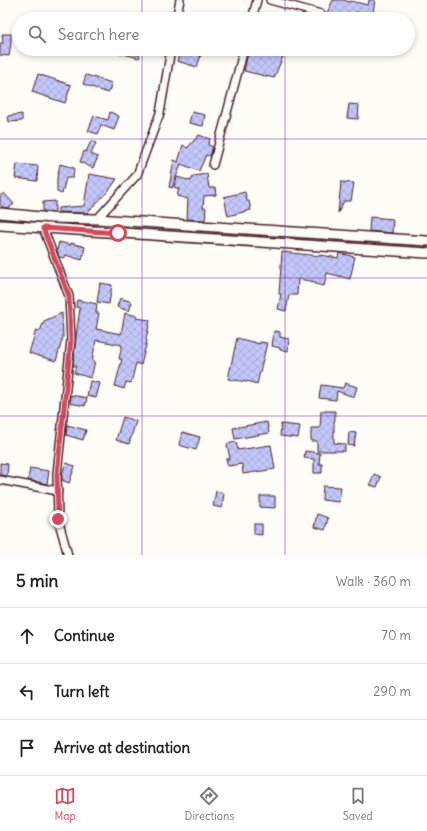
<!DOCTYPE html>
<meta charset="utf-8">
<style>
:root{--surface:#fff;--page:#f2f2f2;--text:#222;--muted:#767676;--line:#e0e0e0;--accent:#d1495b}
body{margin:0;font-family:Delius,sans-serif;background:var(--page);color:var(--text)}
.stop{position:absolute;width:12px;height:12px;margin:-9px;border:3px solid #d1495b;border-radius:50%;background:#fff}
.stop.end{background:#d1495b;border-color:#fff;box-shadow:0 1px 4px #0008}
.list{margin:0;padding:0;list-style:none}
h2{display:flex;justify-content:space-between;align-items:center;height:52px;margin:0;padding:0 16px;font-size:17px}
h2 small{font-size:13px;font-weight:400;color:var(--muted)}
.list li{display:grid;grid-template-columns:26px 1fr auto;gap:12px;align-items:center;box-sizing:border-box;height:56px;padding:0 16px;border-top:1px solid var(--line)}
.list b{display:block;font-size:15px;white-space:nowrap}
.list em{font-size:13px;font-style:normal;color:var(--muted)}
.icon{flex:none;width:22px;height:22px;fill:none;stroke:currentColor;stroke-width:2;stroke-linecap:round;stroke-linejoin:round}
.map{position:relative;flex:none;width:427px;height:555px;overflow:hidden}
.search{position:absolute;background:var(--surface);box-shadow:0 2px 6px #0003;left:12px;right:12px;top:12px;height:44px;display:flex;align-items:center;gap:10px;box-sizing:border-box;padding:0 14px;border-radius:22px;color:var(--muted);font-size:15px}
.sheet{height:220px;background:var(--surface)}
nav{display:flex;justify-content:space-around;align-items:center;box-sizing:border-box;height:56px;border-top:1px solid var(--line);background:var(--surface);font-size:11px;color:var(--muted)}
nav a{display:grid;justify-items:center;gap:2px}
nav .on{color:var(--accent)}
.map>svg:first-child{display:block}
.building{fill:url(#building-cross-hatch);stroke:#4a1f2b}
.lines{fill:none;stroke-linecap:round;stroke-linejoin:round}
.minor-casing{stroke:#4a1f2b;stroke-width:10}
.secondary-casing{stroke:#4a1f2b;stroke-width:12}
.minor{stroke:#fdfcf7;stroke-width:7}
.secondary{stroke:#fdfcf7;stroke-width:9}
.route{stroke:#d1495b;stroke-width:5}
.grid{fill:none;stroke:#7b2cbf;stroke-width:1;stroke-opacity:0.55}
</style>
<div class="map">
<svg width="427" height="555" viewBox="0 0 427 555">
<defs>
<pattern id="building-cross-hatch" width="8" height="8" patternUnits="userSpaceOnUse"><rect width="8" height="8" fill="#c2c8fa"/><path d="M0 0l8 8M0 8l8-8" fill="none" stroke="#a8abd6"/></pattern>
</defs>
<rect width="100%" height="100%" fill="#fdfcf7"/>
<filter id="ink" filterUnits="userSpaceOnUse"><feTurbulence type="fractalNoise" baseFrequency=".025" numOctaves="2"/><feDisplacementMap in="SourceGraphic" scale="8" xChannelSelector="R" yChannelSelector="G"/><feConvolveMatrix kernelMatrix="1 2 1 2 8 2 1 2 1" color-interpolation-filters="sRGB"/></filter>
<g filter="url(#ink)">
<g class="building">
<path d="M333,0H343L350,2L351,1L368,5L369,0H375L372,19H366V15L356,12L354,19H334L326,15Z"/>
<path d="M2,34H11V42L9,56L0,55V43H3Z"/>
<path d="M112,49H129V50L140,56L139,58L112,51Z"/>
<path d="M181,49H203L197,67L177,61Z"/>
<path d="M249,49H286L274,78L244,71Z"/>
<path d="M38,74L71,85L65,103L32,92Z"/>
<path d="M86,75L112,83L108,93L83,84Z"/>
<path d="M349,104L359,105L358,119L347,118Z"/>
<path d="M110,112L119,116L114,130L101,125L98,134L88,131L94,116L108,120Z"/>
<path d="M192,112L205,115L203,126L189,123Z"/>
<path d="M22,114V121L9,122L8,116Z"/>
<path d="M199,135L210,139L208,145L213,147L210,156L206,155L199,171L181,164L172,188L169,187L174,160L178,162L183,145L187,148Z"/>
<path d="M91,141L96,143L91,154L98,157L93,168L80,162L84,151L86,152Z"/>
<path d="M17,164L38,166L37,181L15,178Z"/>
<path d="M60,164L74,168L73,178H66L62,194L57,192V178Z"/>
<path d="M89,174L117,179L110,189L87,213L58,212V208L84,206Z"/>
<path d="M207,174L209,188H215L216,195L204,196L203,208H206L205,220L187,219L188,199L177,196L179,189L174,187L177,177L191,181L193,176Z"/>
<path d="M341,182L354,183L351,201H344L338,213Z"/>
<path d="M245,192L247,201H249L251,210L228,216L224,197Z"/>
<path d="M4,193L14,204L9,208L2,207L0,204V196Z"/>
<path d="M55,201V212L43,211V202Z"/>
<path d="M370,217L393,219L392,233L369,231Z"/>
<path d="M59,242L71,245V243L85,247L82,260L65,255V258L59,257L57,250Z"/>
<path d="M282,252L321,256V255L338,258L339,253L355,257L350,279L327,273L324,286L315,284L316,282L298,279L297,295H289L286,311L278,309L281,294H279Z"/>
<path d="M100,283L112,285L109,304L97,302Z"/>
<path d="M120,298L132,302L129,311L117,307Z"/>
<path d="M77,300L97,304L96,313H99L96,329L121,334L125,313L137,316L136,318L150,320L146,340L147,341L141,365L136,363L131,383L126,382L124,389L115,386L122,359H119L122,345L96,340L92,361H95L91,378L74,373L76,366H73L76,337L80,308L76,307Z"/>
<path d="M62,313L63,337L56,361L29,353L36,330L40,331L44,321Z"/>
<path d="M274,331L280,332V337L289,339L288,351L280,350V348L272,346Z"/>
<path d="M237,338L260,344V342L267,343L257,384L247,381V382L228,379Z"/>
<path d="M90,381L100,383L96,398L87,396Z"/>
<path d="M345,383L357,387L354,397L337,391L336,400L319,398L321,385L343,388Z"/>
<path d="M71,395L87,398L85,406L70,403Z"/>
<path d="M321,411H335V421H334V443L345,444V451H317V441H311V428H320Z"/>
<path d="M123,417L136,421L129,444L116,440Z"/>
<path d="M267,422L269,433L235,439L233,428Z"/>
<path d="M281,424L300,426L298,438L280,436Z"/>
<path d="M67,425L86,430L83,440L66,435Z"/>
<path d="M182,432L200,437L196,450L179,445Z"/>
<path d="M349,432L356,433L354,446L348,445Z"/>
<path d="M236,442L238,450L271,445L275,469L243,474L242,464L228,466L226,459H230L227,444Z"/>
<path d="M305,451L320,453L319,464H322V473H314V459L304,458Z"/>
<path d="M0,463L8,464L7,476L0,475Z"/>
<path d="M66,463L75,466L69,483L62,480V474Z"/>
<path d="M30,468L49,471L47,484L28,480Z"/>
<path d="M374,474L381,477L377,487L370,485Z"/>
<path d="M323,486L341,487L339,502L322,500Z"/>
<path d="M216,491L224,493L222,508L213,506Z"/>
<path d="M260,496H275V508L260,507Z"/>
<path d="M317,514L328,518L325,530L314,527Z"/>
<path d="M254,524H262V535L254,534Z"/>
</g>
<g class="lines">
<defs>
<g id="minor">
<path d="M270,0L321,14"/>
<path d="M176,19L180,0"/>
<path d="M252,19L257,0"/>
<path d="M213,165L244,49"/>
<path d="M97,219L137,175L160,113L171,49"/>
<path d="M43,228L69,296L71,340L57,474L58,519L68,555"/>
<path d="M0,480L58,491"/>
</g>
<g id="secondary">
<path d="M0,213L51,218L97,219L427,241"/>
<path d="M0,225L427,253"/>
</g>
</defs>
<use href="#minor" class="minor-casing"/>
<use href="#secondary" class="secondary-casing"/>
<use href="#minor" class="minor"/>
<use href="#secondary" class="secondary"/>
</g>
</g>
<g class="lines" filter="url(#ink)">
<path class="route" d="M58,519L57,474L71,340L69,296L43,228L118,233"/>
</g>
<path class="grid" d="M142,0V19M285,0V19M142,49V555M285,49V555M0,139H427M0,278H427M0,416H427"/>
</svg>
<div class="stop" style="left:118px;top:233px"></div>
<div class="stop end" style="left:58px;top:519px"></div>
<div class="search"><svg class="icon" aria-label="search" viewBox="0 0 24 24"><circle cx="10" cy="10" r="6"/><path d="M15 15l6 6"/></svg>Search here</div>
</div>
<section class="sheet">
<h2>5 min<small>Walk · 360 m</small></h2>
<ul class="list">
<li><svg class="icon" aria-label="ahead" viewBox="0 0 24 24"><path d="M12 20V5M6 11l6-6 6 6"/></svg><div><b>Continue</b></div><em>70 m</em></li>
<li><svg class="icon" aria-label="left" viewBox="0 0 24 24"><path d="M17 20v-9H6M10 6l-5 5 5 5"/></svg><div><b>Turn left</b></div><em>290 m</em></li>
<li><svg class="icon" aria-label="arrive" viewBox="0 0 24 24"><path d="M6 21V4h12l-3 4 3 4H6"/></svg><div><b>Arrive at destination</b></div></li>
</ul>
</section>
<nav>
<a class="on"><svg class="icon" aria-label="map" viewBox="0 0 24 24"><path d="M3 6l6-2 6 2 6-2v14l-6 2-6-2-6 2zM9 4v14M15 6v14"/></svg>Map</a>
<a><svg class="icon" aria-label="directions" viewBox="0 0 24 24"><path d="M12 3l9 9-9 9-9-9zM9 14v-3h6M13 9l2 2-2 2"/></svg>Directions</a>
<a><svg class="icon" aria-label="saved" viewBox="0 0 24 24"><path d="M7 4h10v16l-5-4-5 4z"/></svg>Saved</a>
</nav>
